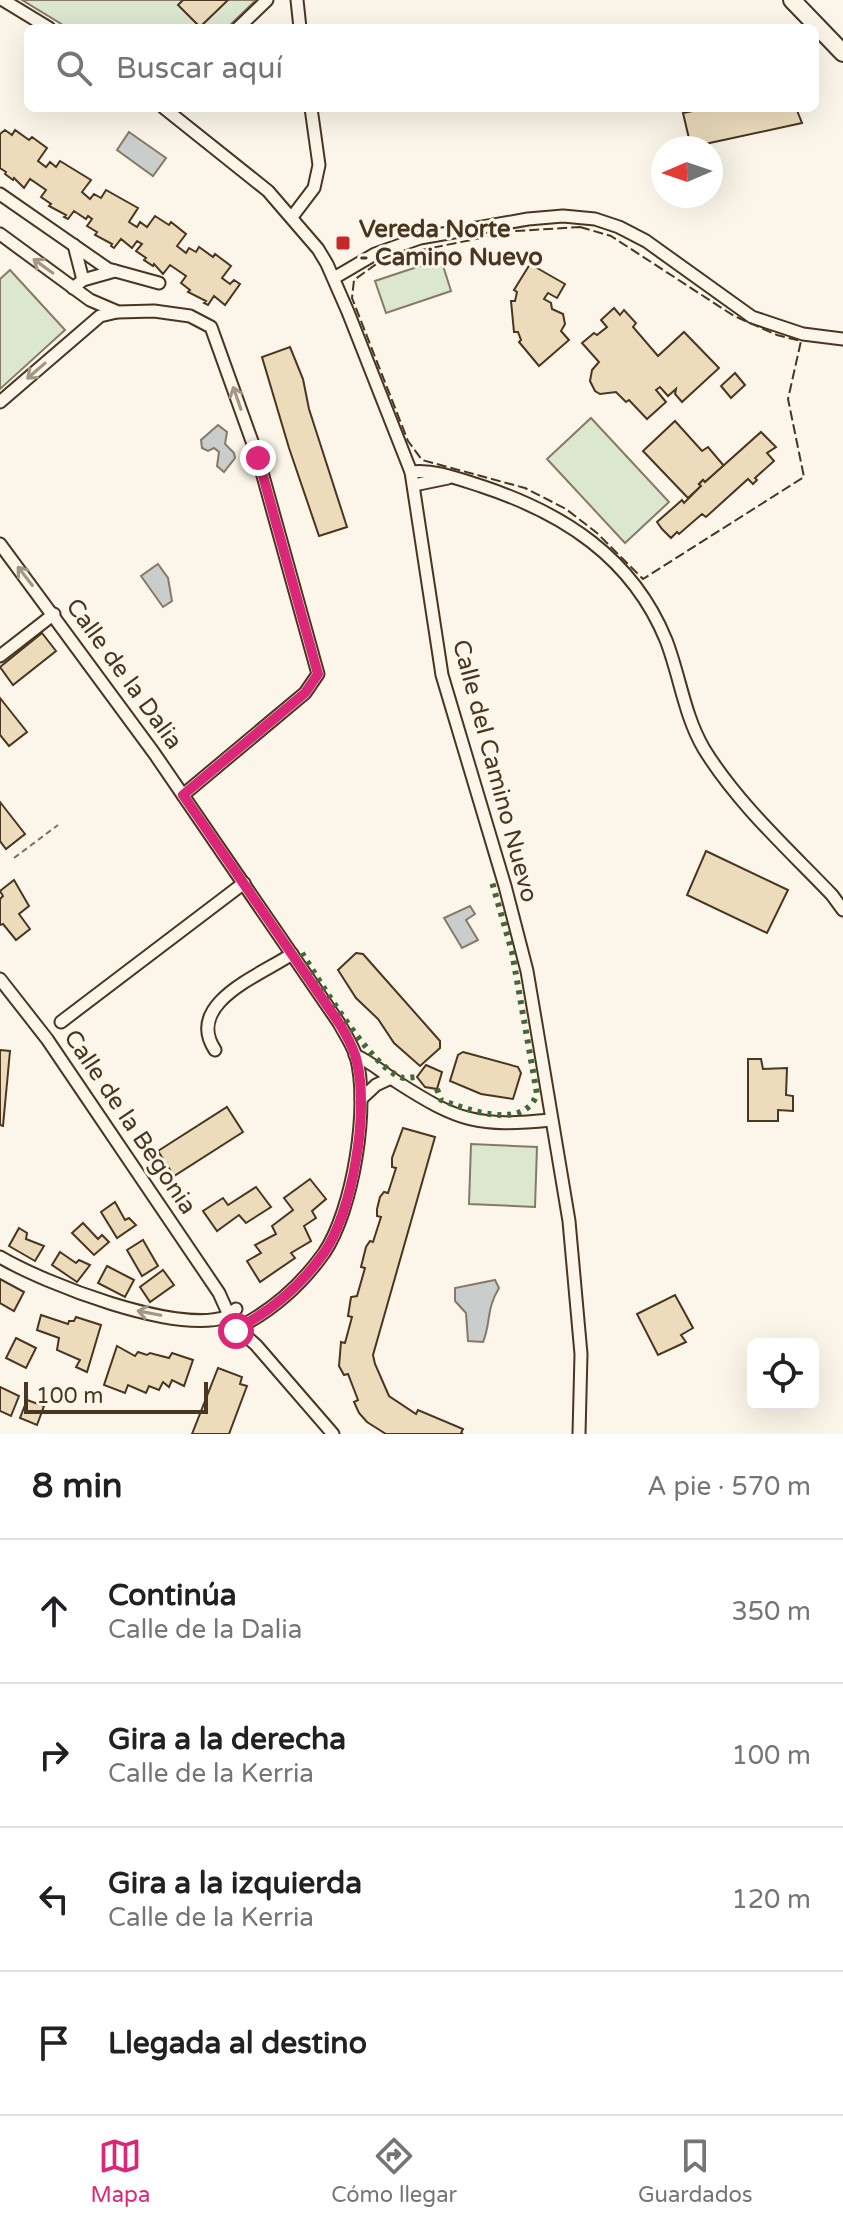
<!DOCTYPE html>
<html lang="es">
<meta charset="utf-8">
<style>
:root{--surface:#fff;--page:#f6f6f6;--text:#202124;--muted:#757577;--line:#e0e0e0;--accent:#db2777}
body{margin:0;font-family:"Varela Round",sans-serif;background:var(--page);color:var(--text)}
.controls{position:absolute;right:24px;bottom:24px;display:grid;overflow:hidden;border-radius:12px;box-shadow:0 8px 32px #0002}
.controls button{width:72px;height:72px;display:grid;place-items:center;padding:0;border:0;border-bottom:2px solid var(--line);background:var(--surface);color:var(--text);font:40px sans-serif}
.compass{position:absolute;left:651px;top:136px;width:72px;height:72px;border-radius:50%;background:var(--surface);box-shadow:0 8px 32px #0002;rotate:268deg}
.scale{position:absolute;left:24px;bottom:20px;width:184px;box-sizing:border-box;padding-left:8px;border:4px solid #4a3520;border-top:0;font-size:22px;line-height:28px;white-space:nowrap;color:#4a3520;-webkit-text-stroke:6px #fbf6e9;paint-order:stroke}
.stop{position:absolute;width:24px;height:24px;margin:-18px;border:6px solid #db2777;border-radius:50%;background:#fff}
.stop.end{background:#db2777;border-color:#fff;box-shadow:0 2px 8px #0008}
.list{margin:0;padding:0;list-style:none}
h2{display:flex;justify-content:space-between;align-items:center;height:104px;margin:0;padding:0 32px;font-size:34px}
h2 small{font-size:26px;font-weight:400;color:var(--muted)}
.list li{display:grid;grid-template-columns:52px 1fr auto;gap:24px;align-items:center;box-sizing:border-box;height:144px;padding:0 32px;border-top:2px solid var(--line)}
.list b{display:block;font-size:30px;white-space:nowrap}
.list p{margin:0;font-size:26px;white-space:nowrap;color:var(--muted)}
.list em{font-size:26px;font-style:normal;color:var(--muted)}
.icon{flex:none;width:44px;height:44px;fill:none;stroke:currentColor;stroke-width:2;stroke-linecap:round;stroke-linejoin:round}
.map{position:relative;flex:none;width:843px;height:1434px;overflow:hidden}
.search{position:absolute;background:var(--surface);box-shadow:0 8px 32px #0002;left:24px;right:24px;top:24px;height:88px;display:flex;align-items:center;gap:20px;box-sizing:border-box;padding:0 28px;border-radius:12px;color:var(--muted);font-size:30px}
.sheet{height:680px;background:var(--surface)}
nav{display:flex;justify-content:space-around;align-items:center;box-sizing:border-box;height:112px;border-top:2px solid var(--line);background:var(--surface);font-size:22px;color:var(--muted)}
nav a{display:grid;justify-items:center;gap:4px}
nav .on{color:var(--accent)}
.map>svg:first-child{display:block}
.green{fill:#dce7d0;stroke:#887966;stroke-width:2}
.water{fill:#c9cecd;stroke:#887966;stroke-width:2}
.building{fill:#ecdcbc;stroke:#4a3520;stroke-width:2}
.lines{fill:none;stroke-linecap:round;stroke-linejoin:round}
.street-casing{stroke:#4a3520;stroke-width:15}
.secondary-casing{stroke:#4a3520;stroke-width:20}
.path{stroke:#7f6f5c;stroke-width:2;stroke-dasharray:6 4;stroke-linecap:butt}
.street{stroke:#fbf6e9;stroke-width:11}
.secondary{stroke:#fbf6e9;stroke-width:16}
.hedge{stroke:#436837;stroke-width:6;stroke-dasharray:4 6;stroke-linecap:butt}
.fence{stroke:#4a3520;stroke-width:2;stroke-dasharray:10 4;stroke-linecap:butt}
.oneway{stroke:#a29684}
.route{stroke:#db2777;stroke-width:10}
.poi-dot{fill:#c62828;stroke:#fbf6e9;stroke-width:3}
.labels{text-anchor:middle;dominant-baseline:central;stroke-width:6;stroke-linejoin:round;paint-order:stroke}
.poi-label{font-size:24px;font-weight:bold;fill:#4a3520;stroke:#fbf6e9;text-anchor:start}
.street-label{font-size:24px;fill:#4a3520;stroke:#fbf6e9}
</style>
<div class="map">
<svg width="843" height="1434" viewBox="0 0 843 1434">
<rect width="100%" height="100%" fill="#fbf6e9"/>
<g class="green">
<path d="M22,0H256L227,28H68Z"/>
<path d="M441,259L451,291L386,313L375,281Z"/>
<path d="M10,270L65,330L0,389V279Z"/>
<path d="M591,418L669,502L625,543L547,459Z"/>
<path d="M471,1144L537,1147L535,1207L469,1204Z"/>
</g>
<g class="water">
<path d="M129,132L166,158L153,176L117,150Z"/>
<path d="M218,425L227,432L225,444L234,453L235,458L224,472L217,466L219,452L214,448L208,451L202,448L201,440Z"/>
<path d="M158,564L168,578L172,601L163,607L141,576Z"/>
<path d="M470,906L475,914L466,920L478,940L462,948L444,918Z"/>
<path d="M495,1280L499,1288C486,1309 491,1323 483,1342L468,1341L466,1313L455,1301V1288Z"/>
</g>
<g class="building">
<path d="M183,0H228L200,27L178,5Z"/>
<path d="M692,108H796L802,123L691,147L683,113L693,111Z"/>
<path d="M5,130L12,135L15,130L29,140L32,137L47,148L38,161L46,167L50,162L56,167L60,161L91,180L82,192L90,199L94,194L101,198L106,190L138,208L129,222L137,227L140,222L147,227L155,216L169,225L171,222L186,234L177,246L186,253L189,248L196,252L199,247L213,257L215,254L231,266L222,278L230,284L234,280L240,284L225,305L214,296L208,305L204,303L206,301L188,292L190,290L181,283L186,276L170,265L163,274L154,264L153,266L144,260L146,258L136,251L142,244L137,241L132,248L121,239L114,248L111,246L112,244L95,235L97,232L87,226L92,219L88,216L86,219L74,211L68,219L64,217L66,215L49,206L51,204L41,197L46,190L30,179L24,188L14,178L13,180L5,174L6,172L0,168V134Z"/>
<path d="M530,264L565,284L557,298L548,293L544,299L551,303L552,309L563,314L565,324L561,331L569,340L539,366L519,342L521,340L518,332H514L511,301H515L517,292L514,290Z"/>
<path d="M614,308L620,315L624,310L636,323L633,327L658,356L684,332L719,368L682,402L675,394L676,389L668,396L660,387L656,390L666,402L647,419L629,400L626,402L616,392L600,394L595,391L590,381L592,370L599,362L582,343L594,333L597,335L607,327L601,320Z"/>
<path d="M290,347L303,379L309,409L347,527L319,536L289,448L262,357Z"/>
<path d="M735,373L745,385L731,398L721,386Z"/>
<path d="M675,421L702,451L708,447L724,466L705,482L703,480L699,484L701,486L688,498L643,451Z"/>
<path d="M761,432L776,447L767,453L774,461L755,478L757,480L753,484L748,479L706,517L702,514L679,534L677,532L671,538L662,529L657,522L682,500L684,503L701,486L699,484L703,480L705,482Z"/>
<path d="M42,633L56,651L13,685L0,667Z"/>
<path d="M0,698L27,732L9,746L0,735Z"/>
<path d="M0,802L25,834L6,849L0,841Z"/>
<path d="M706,851L788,890L767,933L687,895Z"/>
<path d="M14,880L29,906L19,914L30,929L16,940L3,924L0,925V899L3,896L0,891Z"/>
<path d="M356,953L363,954L440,1041V1048L420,1066L394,1043L378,1019L356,998L338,970Z"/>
<path d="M0,1050L10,1051L3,1126L0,1125Z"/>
<path d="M463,1052L518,1067L521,1073L513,1099L481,1094L450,1081L458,1055Z"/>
<path d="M748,1059H761L763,1069L787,1068L786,1095L793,1096V1111L778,1110V1121H748Z"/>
<path d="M426,1065L442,1072L437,1089L425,1087L417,1077Z"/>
<path d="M227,1107L243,1132L174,1176L158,1151Z"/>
<path d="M403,1128L435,1137L373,1355L375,1364L389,1396L416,1414L418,1410L463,1429L461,1433L463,1434H386L367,1422L359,1413L354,1402L358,1400L348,1374L344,1375L339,1366L341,1342L345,1343L352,1317L348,1316L351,1297L357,1296L365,1268L361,1267L366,1247L370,1241L373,1242L381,1217L377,1216V1209L380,1197L384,1192L388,1193L396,1168L392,1167V1158Z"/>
<path d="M310,1179L326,1199L312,1211L316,1218L304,1226L311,1241L291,1253L295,1258L260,1282L247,1261L261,1253L255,1245L276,1234L272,1226L293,1210L284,1198Z"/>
<path d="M256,1187L271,1207L246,1223L239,1215L217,1231L203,1211L223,1198L228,1205Z"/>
<path d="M115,1202L125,1220L129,1218L136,1225L117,1238L101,1212Z"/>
<path d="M83,1223L98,1239L102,1235L109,1242L94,1255L72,1233Z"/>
<path d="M19,1228L27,1233L26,1239L44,1246L35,1261L9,1246Z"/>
<path d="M143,1240L158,1266L142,1276L127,1250Z"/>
<path d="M60,1252L76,1263L79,1260L90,1265L77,1282L52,1265Z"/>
<path d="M107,1266L134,1280L125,1297L98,1283Z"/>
<path d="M163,1270L174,1285L150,1302L140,1287Z"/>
<path d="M0,1279L24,1292L14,1311L0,1303Z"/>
<path d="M675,1295L693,1328L681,1335L686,1342L658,1355L637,1314Z"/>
<path d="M41,1315L68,1324L69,1321H74L76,1317L101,1325L87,1372L76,1367L80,1360L57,1350L59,1338L37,1330Z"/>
<path d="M16,1338L36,1348L26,1368L6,1358Z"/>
<path d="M117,1346L135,1356L138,1352L147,1355L150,1353L169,1358L172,1353L193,1360L184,1386L172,1380L169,1387L163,1382L159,1390L149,1386L146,1393L128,1385L125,1393L104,1385Z"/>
<path d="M218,1368L242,1377L240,1384L247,1386L229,1434H192Z"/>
<path d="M0,1387L19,1396L11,1416L0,1411Z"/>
<path d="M27,1400L44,1406L37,1425L20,1418Z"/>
</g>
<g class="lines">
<defs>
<g id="street">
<path d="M3,0L49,28"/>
<path d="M297,0L300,28"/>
<path d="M238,28L267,0"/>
<path d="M164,108L268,191L318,249L327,264L348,312L411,472L442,675L505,886L527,971L536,1024L569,1221L581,1354L579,1434"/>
<path d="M0,194L108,269L159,283"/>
<path d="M292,217L314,188L319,165L311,108"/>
<path d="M0,234L90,300L118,312L154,311L190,316L211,327L258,458L318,674L305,693L183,795"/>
<path d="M74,245L83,280"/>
<path d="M334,278L375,254L420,238L528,219L563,216L595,219L619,227L646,241L752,317L803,334L843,339"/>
<path d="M73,288L83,280L115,271"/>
<path d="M0,402L100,316L117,312"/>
<path d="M411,472C434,469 459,479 481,486C563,513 632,557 666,640C680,676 684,715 704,749C738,804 788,849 832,895L843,910"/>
<path d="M414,485L448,478"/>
<path d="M0,544L154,753L339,1023C345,1034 352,1044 356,1056C370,1106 353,1210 324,1253C304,1281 277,1306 247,1323"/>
<path d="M0,656L54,614"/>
<path d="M0,979L47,1039L219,1293L228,1313"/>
<path d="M61,1022L244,883"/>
<path d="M215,1050C184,1003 261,975 292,954"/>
<path d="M355,1055C371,1062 383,1073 397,1082C459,1122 478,1127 551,1120"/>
<path d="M361,1099L376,1085L391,1078"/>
<path d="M0,1257C46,1284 175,1334 226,1317"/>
<path d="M236,1309L227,1315L229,1327L239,1330L256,1345L333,1434"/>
</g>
<path id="secondary" d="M792,0L843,53"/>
</defs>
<use href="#street" class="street-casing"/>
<use href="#secondary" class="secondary-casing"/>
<path class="path" d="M14,858L58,825"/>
<use href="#street" class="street"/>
<use href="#secondary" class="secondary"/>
<g class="hedge">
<path d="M302,953C319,980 374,1073 404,1078C409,1078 413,1077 417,1077"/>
<path d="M437,1089L441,1100C468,1110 524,1131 537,1094L512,952L492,882"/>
</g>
<path class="fence" d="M580,227L611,236L734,316L777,335L801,341L788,399L804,477L643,579L597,533L566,509L525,488L422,460L408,441L352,298L354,280L386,257L516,231Z"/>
</g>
<defs><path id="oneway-shaft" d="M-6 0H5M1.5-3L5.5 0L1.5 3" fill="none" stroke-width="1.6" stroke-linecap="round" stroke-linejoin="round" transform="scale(2)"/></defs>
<g class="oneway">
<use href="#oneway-shaft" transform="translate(43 266) rotate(-144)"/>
<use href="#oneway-shaft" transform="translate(36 371) rotate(139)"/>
<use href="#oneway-shaft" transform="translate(237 398) rotate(-109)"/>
<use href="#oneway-shaft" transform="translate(25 576) rotate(-128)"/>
<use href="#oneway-shaft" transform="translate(149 1313) rotate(-169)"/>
</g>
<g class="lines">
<path class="route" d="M236,1331L244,1328L247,1323C277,1306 304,1281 324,1253C353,1210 369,1113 357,1062C354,1048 347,1036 339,1023L183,795L305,693L318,674L258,458"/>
</g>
<rect class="poi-dot" x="335" y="235" width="16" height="16" rx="4"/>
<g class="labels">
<g class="poi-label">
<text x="359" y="229">Vereda Norte<tspan x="359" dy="28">- Camino Nuevo</tspan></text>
</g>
<g class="street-label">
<text transform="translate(124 674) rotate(54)">Calle de la Dalia</text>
<text transform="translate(495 771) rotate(75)">Calle del Camino Nuevo</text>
<text transform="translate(130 1122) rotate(56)">Calle de la Begonia</text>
</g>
</g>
</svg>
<div class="controls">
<button><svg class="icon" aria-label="locate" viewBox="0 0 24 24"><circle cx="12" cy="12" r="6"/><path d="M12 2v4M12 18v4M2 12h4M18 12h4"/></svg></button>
</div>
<svg class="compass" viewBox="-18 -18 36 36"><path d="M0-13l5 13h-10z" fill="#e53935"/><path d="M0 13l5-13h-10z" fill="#757577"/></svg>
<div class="scale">100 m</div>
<div class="stop" style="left:236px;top:1331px"></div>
<div class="stop end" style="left:258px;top:458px"></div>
<div class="search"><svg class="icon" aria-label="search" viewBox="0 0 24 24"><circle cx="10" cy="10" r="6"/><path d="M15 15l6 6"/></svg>Buscar aquí</div>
</div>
<section class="sheet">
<h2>8 min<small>A pie · 570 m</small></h2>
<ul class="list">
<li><svg class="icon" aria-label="ahead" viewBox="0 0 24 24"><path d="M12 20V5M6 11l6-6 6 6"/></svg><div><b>Continúa</b><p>Calle de la Dalia</p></div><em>350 m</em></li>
<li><svg class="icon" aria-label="right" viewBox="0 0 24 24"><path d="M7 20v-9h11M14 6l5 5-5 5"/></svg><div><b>Gira a la derecha</b><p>Calle de la Kerria</p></div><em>100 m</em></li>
<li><svg class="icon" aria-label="left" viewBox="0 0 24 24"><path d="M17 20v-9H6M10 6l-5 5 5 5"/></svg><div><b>Gira a la izquierda</b><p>Calle de la Kerria</p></div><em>120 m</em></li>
<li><svg class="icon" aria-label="arrive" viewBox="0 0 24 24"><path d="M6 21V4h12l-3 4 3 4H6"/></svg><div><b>Llegada al destino</b></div></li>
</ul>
</section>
<nav>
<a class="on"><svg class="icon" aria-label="map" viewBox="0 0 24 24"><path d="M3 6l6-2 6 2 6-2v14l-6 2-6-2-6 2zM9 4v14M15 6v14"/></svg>Mapa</a>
<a><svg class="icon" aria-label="directions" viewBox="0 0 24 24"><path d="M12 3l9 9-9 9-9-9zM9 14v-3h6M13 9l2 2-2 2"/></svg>Cómo llegar</a>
<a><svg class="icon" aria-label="saved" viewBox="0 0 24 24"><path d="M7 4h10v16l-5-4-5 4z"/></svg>Guardados</a>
</nav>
